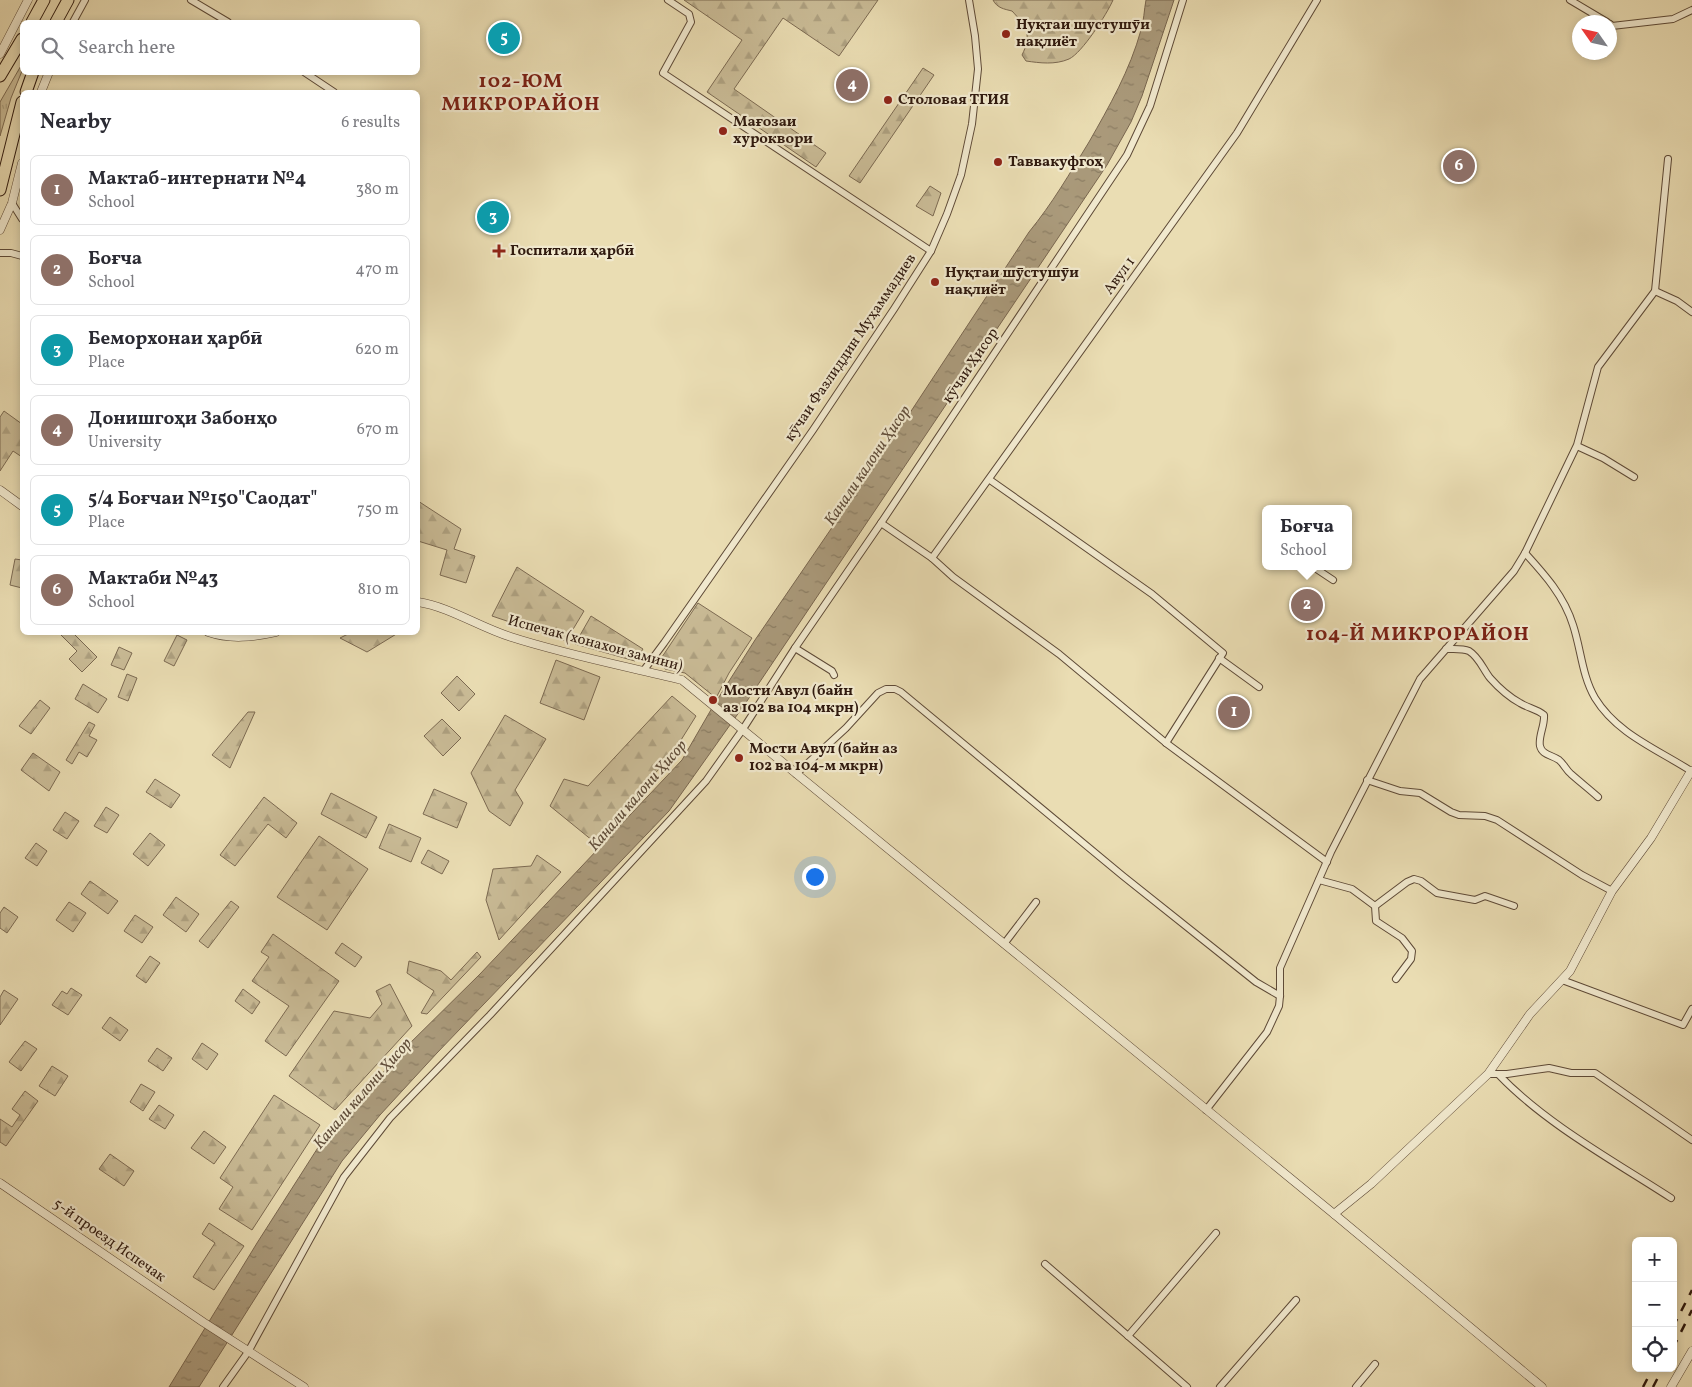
<!DOCTYPE html>
<meta charset="utf-8">
<style>
:root{--surface:#fff;--page:#f2f2f3;--text:#2b2b33;--muted:#7c7c81;--line:#e1e1e2;--accent:#1a73e8}
body{margin:0;font-family:Vollkorn,serif;background:var(--page);color:var(--text)}
.controls{position:absolute;right:15px;bottom:15px;display:grid;overflow:hidden;border-radius:8px;box-shadow:0 2px 8px #0003}
.controls button{width:45px;height:45px;display:grid;place-items:center;padding:0;border:0;border-bottom:1px solid var(--line);background:var(--surface);color:var(--text);font:25px sans-serif}
.compass{position:absolute;left:1572px;top:15px;width:45px;height:45px;border-radius:50%;background:var(--surface);box-shadow:0 2px 8px #0003;rotate:304deg}
.you{position:absolute;left:814px;top:876px;width:18px;height:18px;margin:-12px;border:4px solid #fff;border-radius:50%;background:#1a73e8;box-shadow:0 0 0 8px #1a73e833}
.badge{display:grid;place-items:center;width:32px;height:32px;border-radius:50%;background:var(--accent);color:#fff;font-size:16px;font-weight:700}
.pin{position:absolute;translate:-50% -50%;border:2px solid #fff;box-shadow:0 1px 5px #0006}
.popup{position:absolute;left:1262px;top:505px;width:90px;height:65px;box-sizing:border-box;display:grid;place-content:center;border-radius:8px;background:var(--surface);filter:drop-shadow(0 1px 4px #0005);font-size:16px;white-space:nowrap;color:var(--muted)}
.popup b{font-size:19px;color:var(--text)}
.popup::after{content:'';position:absolute;left:50%;top:100%;margin-left:-10px;border:10px solid transparent;border-top-color:var(--surface)}
.list{margin:0;padding:0;list-style:none}
h2{display:flex;justify-content:space-between;align-items:center;height:65px;margin:0;padding:0 20px;font-size:21px}
h2 small{font-size:16px;font-weight:400;color:var(--muted)}
.list li{display:grid;grid-template-columns:32px 1fr auto;gap:15px;align-items:center;box-sizing:border-box;height:70px;margin:0 10px 10px;padding:0 10px;border:1px solid var(--line);border-radius:8px}
.list b{display:block;font-size:19px;white-space:nowrap}
.list p{margin:0;font-size:16px;white-space:nowrap;color:var(--muted)}
.list em{font-size:16px;font-style:normal;color:var(--muted)}
.icon{flex:none;width:28px;height:28px;fill:none;stroke:currentColor;stroke-width:2;stroke-linecap:round;stroke-linejoin:round}
.map{position:relative;flex:none;width:1692px;height:1387px;overflow:hidden}
.search{position:absolute;background:var(--surface);box-shadow:0 2px 8px #0003;left:20px;top:20px;width:400px;height:55px;display:flex;align-items:center;gap:12px;box-sizing:border-box;padding:0 18px;border-radius:8px;color:var(--muted);font-size:19px}
.panel{position:absolute;background:var(--surface);box-shadow:0 2px 8px #0003;left:20px;top:90px;width:400px;height:545px;border-radius:8px}
.map>svg:first-child{display:block}
.grass{fill:url(#grass-tufts);stroke:#7c6a52}
.forest{fill:url(#forest-firs);stroke:#7c6a52}
.water{fill:url(#water-ripples);stroke:#79664f}
.lines{fill:none;stroke-linecap:round;stroke-linejoin:round}
.minor-casing{stroke:#5e4a37;stroke-width:8}
.tertiary-casing{stroke:#5e4a37;stroke-width:9}
.trunk-casing{stroke:#2f190e;stroke-width:13}
.minor{stroke:#f1e9ce;stroke-width:6}
.tertiary{stroke:#f1e9ce;stroke-width:8}
.trunk{stroke:#eaddb3;stroke-width:11}
.rail{stroke:#2f190e;stroke-width:2.5;stroke-dasharray:9 9;stroke-linecap:butt}
.poi-dot{fill:#8f2418;stroke:#f1e9ce;stroke-width:2}
.labels{text-anchor:middle;dominant-baseline:central;stroke-width:4.5;stroke-linejoin:round;paint-order:stroke}
.poi-label{font-size:15px;font-weight:bold;fill:#2f190e;stroke:#f1e9ce;text-anchor:start}
.street-label{font-size:15px;fill:#2f190e;stroke:#f1e9ce}
.water-label{font-size:16px;font-style:italic;fill:#604d3a;stroke:#f1e9ce}
.district-label{font-size:20px;font-weight:bold;letter-spacing:1px;fill:#7a1f14;stroke:#f1e9ce}
</style>
<div class="map">
<svg width="1692" height="1387" viewBox="0 0 1692 1387">
<defs>
<pattern id="grass-tufts" width="24" height="20" patternUnits="userSpaceOnUse" patternTransform="scale(1.25)"><rect width="24" height="20" fill="#cabc97"/><path d="M3 7l-1-3M5 7V3M7 7l1-3M15 17l-1-3M17 17v-4M19 17l1-3" fill="none" stroke="#aea181"/></pattern>
<pattern id="forest-firs" width="22" height="20" patternUnits="userSpaceOnUse" patternTransform="scale(1.25)"><rect width="22" height="20" fill="#cabc97"/><path d="M5 1l3.5 6h-7zM16 11l3.5 6h-7z" fill="#aea181"/></pattern>
<pattern id="water-ripples" width="26" height="14" patternUnits="userSpaceOnUse" patternTransform="scale(1.25)"><rect width="26" height="14" fill="#aa9a7b"/><path d="M2 4q2-2 4 0t4 0M15 11q2-2 4 0t4 0" fill="none" stroke="#8b7d63"/></pattern>
</defs>
<rect width="100%" height="100%" fill="#eaddb3"/>
<filter id="stains"><feTurbulence type="fractalNoise" baseFrequency=".004" numOctaves="4"/><feColorMatrix values="0 0 0 0 .2 0 0 0 0 .09 0 0 0 0 .02 0 0 0 .5 -.17"/></filter>
<radialGradient id="worn" r=".72"><stop offset=".6" stop-color="#630" stop-opacity="0"/><stop offset="1" stop-color="#630" stop-opacity=".3"/></radialGradient>
<path class="grass" d="M22,64V71L11,98L0,136V102Z"/>
<g class="forest">
<path d="M684,0H878L839,56L783,18L734,89L826,153L816,167L707,92L742,40Z"/>
<path d="M993,0H1113C1107,14 1082,53 1069,59C1055,65 1040,63 1026,61L1022,55C1032,35 1027,27 1012,11C1004,9 997,8 993,0Z"/>
<path d="M923,68L934,75L860,183L849,176Z"/>
<path d="M930,186L941,193L933,216L916,206Z"/>
<path d="M4,411L22,424V457L13,451L0,471V417Z"/>
<path d="M418,501L461,529L454,549L475,556L466,583L440,575L447,550L418,541Z"/>
<path d="M15,559L22,560V588L10,585Z"/>
<path d="M517,567L584,611L566,641L492,616Z"/>
<path d="M698,603L752,638L729,673L716,698L685,673L665,669L660,660Z"/>
<path d="M591,616L643,649L635,661L575,644Z"/>
<path d="M59,633H73L97,657L82,672L69,659L77,651Z"/>
<path d="M350,633V632L398,633L367,652L340,638Z"/>
<path d="M177,635L187,640L174,666L164,661Z"/>
<path d="M119,647L132,653L124,670L111,665Z"/>
<path d="M556,660L600,677L584,720L540,703Z"/>
<path d="M127,674L137,678L128,701L118,697Z"/>
<path d="M457,676L475,694L459,711L441,693Z"/>
<path d="M83,684L107,699L98,713L75,699Z"/>
<path d="M672,696L696,716L671,756L593,841L550,806L564,779L588,786Z"/>
<path d="M40,700L50,708L31,734L19,726Z"/>
<path d="M248,712H255L230,768L212,755Z"/>
<path d="M505,715L546,739L515,790L523,803L510,826L489,811L471,773Z"/>
<path d="M442,719L461,738L443,756L424,736Z"/>
<path d="M89,722L95,725L89,736L97,740L87,757L79,752L72,764L66,760Z"/>
<path d="M33,753L60,772L49,791L21,770Z"/>
<path d="M155,779L180,795L171,808L146,792Z"/>
<path d="M434,789L467,803L457,828L423,814Z"/>
<path d="M331,793L377,817L366,838L321,814Z"/>
<path d="M264,797L297,823L286,838L268,824L235,866L220,855Z"/>
<path d="M106,807L119,815L107,833L94,826Z"/>
<path d="M65,812L79,821L67,839L53,830Z"/>
<path d="M389,824L421,838L411,862L379,848Z"/>
<path d="M150,833L165,845L148,866L133,854Z"/>
<path d="M319,836L368,869L327,930L277,897Z"/>
<path d="M36,843L47,851L37,866L25,858Z"/>
<path d="M428,850L449,861L442,874L421,863Z"/>
<path d="M537,855L561,872L499,940L486,900L493,869L531,866Z"/>
<path d="M90,881L118,901L108,914L81,894Z"/>
<path d="M176,897L199,914L186,932L163,915Z"/>
<path d="M231,901L239,907L208,948L199,941Z"/>
<path d="M69,902L86,913L73,932L56,920Z"/>
<path d="M4,907L18,917L7,933L0,928V913Z"/>
<path d="M135,915L153,927L142,943L124,931Z"/>
<path d="M273,934L339,981L286,1056L265,1041L289,1006L252,981L269,957L261,952Z"/>
<path d="M342,943L362,957L355,967L335,953Z"/>
<path d="M477,952L481,957L427,1014L421,1013L434,991L407,973L409,961L441,971L451,980Z"/>
<path d="M150,956L160,963L146,983L136,976Z"/>
<path d="M390,984L412,1026L335,1110L289,1076L334,1011L370,1018L382,1004L376,991Z"/>
<path d="M71,988L82,995L68,1015L52,1005L62,991L67,994Z"/>
<path d="M243,989L260,1002L252,1014L235,1001Z"/>
<path d="M4,990L18,999L0,1025V997Z"/>
<path d="M110,1017L128,1030L120,1041L102,1028Z"/>
<path d="M25,1041L37,1049L21,1071L9,1062Z"/>
<path d="M202,1043L218,1054L207,1070L192,1059Z"/>
<path d="M157,1048L172,1058L163,1071L148,1061Z"/>
<path d="M52,1066L68,1076L55,1096L39,1086Z"/>
<path d="M141,1084L155,1092L143,1111L130,1102Z"/>
<path d="M25,1091L38,1101L6,1146L0,1142V1119L12,1127L20,1115L12,1109Z"/>
<path d="M274,1095L320,1125L252,1230L219,1209L233,1187L220,1178Z"/>
<path d="M159,1105L174,1115L165,1129L149,1119Z"/>
<path d="M204,1131L226,1147L214,1164L191,1148Z"/>
<path d="M110,1154L134,1171L124,1186L99,1169Z"/>
<path d="M209,1223L244,1246L214,1290L193,1277L215,1243L202,1234Z"/>
</g>
<path class="water" d="M1146,0H1174L1142,96L1131,122L1107,165L747,701L669,811L437,1053L380,1115L342,1161L199,1387H169L257,1243L319,1146L401,1052L480,974L682,760L712,708L755,640L896,434L1029,232C1052,204 1070,173 1089,142C1109,107 1130,70 1141,30C1144,21 1144,10 1146,0Z"/>
<g class="lines">
<defs>
<g id="minor">
<path d="M191,0L228,22"/>
<path d="M668,0L689,14L691,22L663,73L931,251"/>
<path d="M1570,0L1607,22"/>
<path d="M73,22L85,0"/>
<path d="M1610,24L1612,26L1673,19L1692,10"/>
<path d="M304,72L334,92"/>
<path d="M12,203L22,219"/>
<path d="M0,253H11L22,256"/>
<path d="M1655,291L1677,301L1692,312"/>
<path d="M1577,446L1603,458L1634,477"/>
<path d="M990,480L1152,594L1223,653L1166,743"/>
<path d="M881,523L932,558L953,577L1059,654L1166,743L1327,862"/>
<path d="M1525,553C1545,575 1564,596 1573,625C1581,649 1582,676 1595,698C1617,734 1657,749 1691,771"/>
<path d="M932,558L1237,133L1317,0"/>
<path d="M1312,566L1333,580"/>
<path d="M795,648L832,671L834,675"/>
<path d="M1446,649C1453,649 1462,648 1469,651C1479,657 1483,669 1490,678C1498,687 1509,697 1520,703C1528,708 1537,709 1544,715C1545,725 1538,737 1540,746C1542,755 1552,755 1559,760C1564,764 1566,770 1571,774C1580,782 1589,789 1598,797"/>
<path d="M1219,658L1259,687"/>
<path d="M644,670L664,643L813,430L894,309L931,251L947,214L961,175L972,124L978,69L975,36L969,0"/>
<path d="M796,774L846,728L878,693L886,689H895L901,692L1123,876L1256,982L1280,996"/>
<path d="M1367,780L1400,791L1420,793L1451,812L1459,815L1485,816L1497,820L1582,875L1612,891"/>
<path d="M1319,880L1352,889L1375,906L1376,921L1402,938L1412,951L1411,959L1396,979"/>
<path d="M1375,906L1407,882L1414,879L1421,881L1437,893L1475,900L1485,896L1514,906"/>
<path d="M1004,944L1036,902"/>
<path d="M1562,980L1683,1025L1692,1009"/>
<path d="M1488,1074H1507L1549,1068L1571,1073H1595L1692,1140"/>
<path d="M1499,1075C1546,1124 1614,1161 1671,1198"/>
<path d="M1206,1110L1267,1032L1279,1006L1280,996V968L1331,852L1420,679L1514,571L1525,553L1577,445L1598,367L1655,291L1668,159"/>
<path d="M1045,1264L1187,1387"/>
<path d="M1128,1336L1216,1233"/>
<path d="M223,1387L248,1352L344,1177L390,1118L490,1015L706,781L743,729L795,648L881,523L1127,155L1150,106L1183,0"/>
<path d="M1220,1387L1296,1300"/>
<path d="M1356,1387L1375,1364"/>
</g>
<g id="tertiary">
<path d="M0,54L28,0"/>
<path d="M41,92L49,72"/>
<path d="M0,230L12,203L22,163"/>
<path d="M0,490L22,506"/>
<path d="M418,602C450,607 479,627 511,637C567,655 625,666 682,680L1334,1214L1542,1387"/>
<path d="M208,632C231,640 253,637 276,632"/>
<path d="M0,1183L203,1322L304,1387"/>
<path d="M1334,1214L1371,1184L1488,1074L1530,1014L1570,971L1612,891L1651,838L1691,771L1692,772"/>
<path d="M1671,1387L1692,1351"/>
</g>
<g id="trunk">
<path d="M32,22L44,0"/>
<path d="M56,22L68,0"/>
<path d="M0,76L22,39"/>
<path d="M26,92L33,72"/>
<path d="M0,190L22,102"/>
</g>
</defs>
<use href="#minor" class="minor-casing"/>
<use href="#tertiary" class="tertiary-casing"/>
<use href="#trunk" class="trunk-casing"/>
<use href="#minor" class="minor"/>
<use href="#tertiary" class="tertiary"/>
<use href="#trunk" class="trunk"/>
<g class="rail">
<path d="M1673,1327L1692,1290"/>
<path d="M1673,1348L1692,1310"/>
<path d="M1643,1387L1653,1368"/>
<path d="M1653,1387L1663,1368"/>
</g>
</g>
<g class="poi-dot">
<circle cx="1006" cy="34" r="5"/>
<circle cx="888" cy="100" r="5"/>
<circle cx="723" cy="131" r="5"/>
<circle cx="998" cy="162" r="5"/>
<path d="M496.5 243.5h5v5h5v5h-5v5h-5v-5h-5v-5h5z"/>
<circle cx="935" cy="282" r="5"/>
<circle cx="713" cy="700" r="5"/>
<circle cx="739" cy="758" r="5"/>
</g>
<g class="labels">
<g class="poi-label">
<text x="1016" y="25">Нуқтаи шустушӯи<tspan x="1016" dy="17">нақлиёт</tspan></text>
<text x="898" y="100">Столовая ТГИЯ</text>
<text x="733" y="122">Мағозаи<tspan x="733" dy="17">хуроквори</tspan></text>
<text x="1008" y="162">Таввакуфгоҳ</text>
<text x="510" y="251">Госпитали ҳарбӣ</text>
<text x="945" y="273">Нуқтаи шӯстушӯи<tspan x="945" dy="17">нақлиёт</tspan></text>
<text x="723" y="691">Мости Авул (байн<tspan x="723" dy="17">аз 102 ва 104 мкрн)</tspan></text>
<text x="749" y="749">Мости Авул (байн аз<tspan x="749" dy="17">102 ва 104-м мкрн)</tspan></text>
</g>
<g class="street-label">
<text transform="translate(1120 276) rotate(-54)">Авул 1</text>
<text transform="translate(851 348) rotate(-56)">кӯчаи Фазлиддин Муҳаммадиев</text>
<text transform="translate(971 366) rotate(-56)">кӯчаи Ҳисор</text>
<text transform="translate(595 644) rotate(15)">Испечак (хонахои замини)</text>
<text transform="translate(109 1241) rotate(35)">5-й проезд Испечак</text>
</g>
<g class="water-label">
<text transform="translate(868 466) rotate(-56)">Канали калони Ҳисор</text>
<text transform="translate(638 796) rotate(-49)">Канали калони Ҳисор</text>
<text transform="translate(363 1094) rotate(-49)">Канали калони Ҳисор</text>
</g>
<g class="district-label">
<text x="521" y="82">102-ЮМ<tspan x="521" dy="23">МИКРОРАЙОН</tspan></text>
<text x="1418" y="635">104-Й МИКРОРАЙОН</text>
</g>
</g>
<rect width="100%" height="100%" filter="url(#stains)"/>
<rect width="100%" height="100%" fill="url(#worn)"/>
</svg>
<div class="controls">
<button>+</button>
<button>−</button>
<button><svg class="icon" aria-label="locate" viewBox="0 0 24 24"><circle cx="12" cy="12" r="6"/><path d="M12 2v4M12 18v4M2 12h4M18 12h4"/></svg></button>
</div>
<svg class="compass" viewBox="-18 -18 36 36"><path d="M0-13l5 13h-10z" fill="#e53935"/><path d="M0 13l5-13h-10z" fill="#7c7c81"/></svg>
<div class="you"></div>
<div class="pin badge" style="left:1234px;top:712px;background:#8d6e63">1</div>
<div class="pin badge" style="left:1307px;top:605px;background:#8d6e63">2</div>
<div class="popup"><b>Боғча</b>School</div>
<div class="pin badge" style="left:493px;top:217px;background:#0f9aa8">3</div>
<div class="pin badge" style="left:852px;top:85px;background:#8d6e63">4</div>
<div class="pin badge" style="left:504px;top:38px;background:#0f9aa8">5</div>
<div class="pin badge" style="left:1459px;top:166px;background:#8d6e63">6</div>
<div class="search"><svg class="icon" aria-label="search" viewBox="0 0 24 24"><circle cx="10" cy="10" r="6"/><path d="M15 15l6 6"/></svg>Search here</div>
<section class="panel">
<h2>Nearby<small>6 results</small></h2>
<ul class="list">
<li><span class="badge" style="background:#8d6e63">1</span><div><b>Мактаб-интернати №4</b><p>School</p></div><em>380 m</em></li>
<li><span class="badge" style="background:#8d6e63">2</span><div><b>Боғча</b><p>School</p></div><em>470 m</em></li>
<li><span class="badge" style="background:#0f9aa8">3</span><div><b>Беморхонаи ҳарбӣ</b><p>Place</p></div><em>620 m</em></li>
<li><span class="badge" style="background:#8d6e63">4</span><div><b>Донишгоҳи Забонҳо</b><p>University</p></div><em>670 m</em></li>
<li><span class="badge" style="background:#0f9aa8">5</span><div><b>5/4 Боғчаи №150&quot;Саодат&quot;</b><p>Place</p></div><em>750 m</em></li>
<li><span class="badge" style="background:#8d6e63">6</span><div><b>Мактаби №43</b><p>School</p></div><em>810 m</em></li>
</ul>
</section>
</div>
